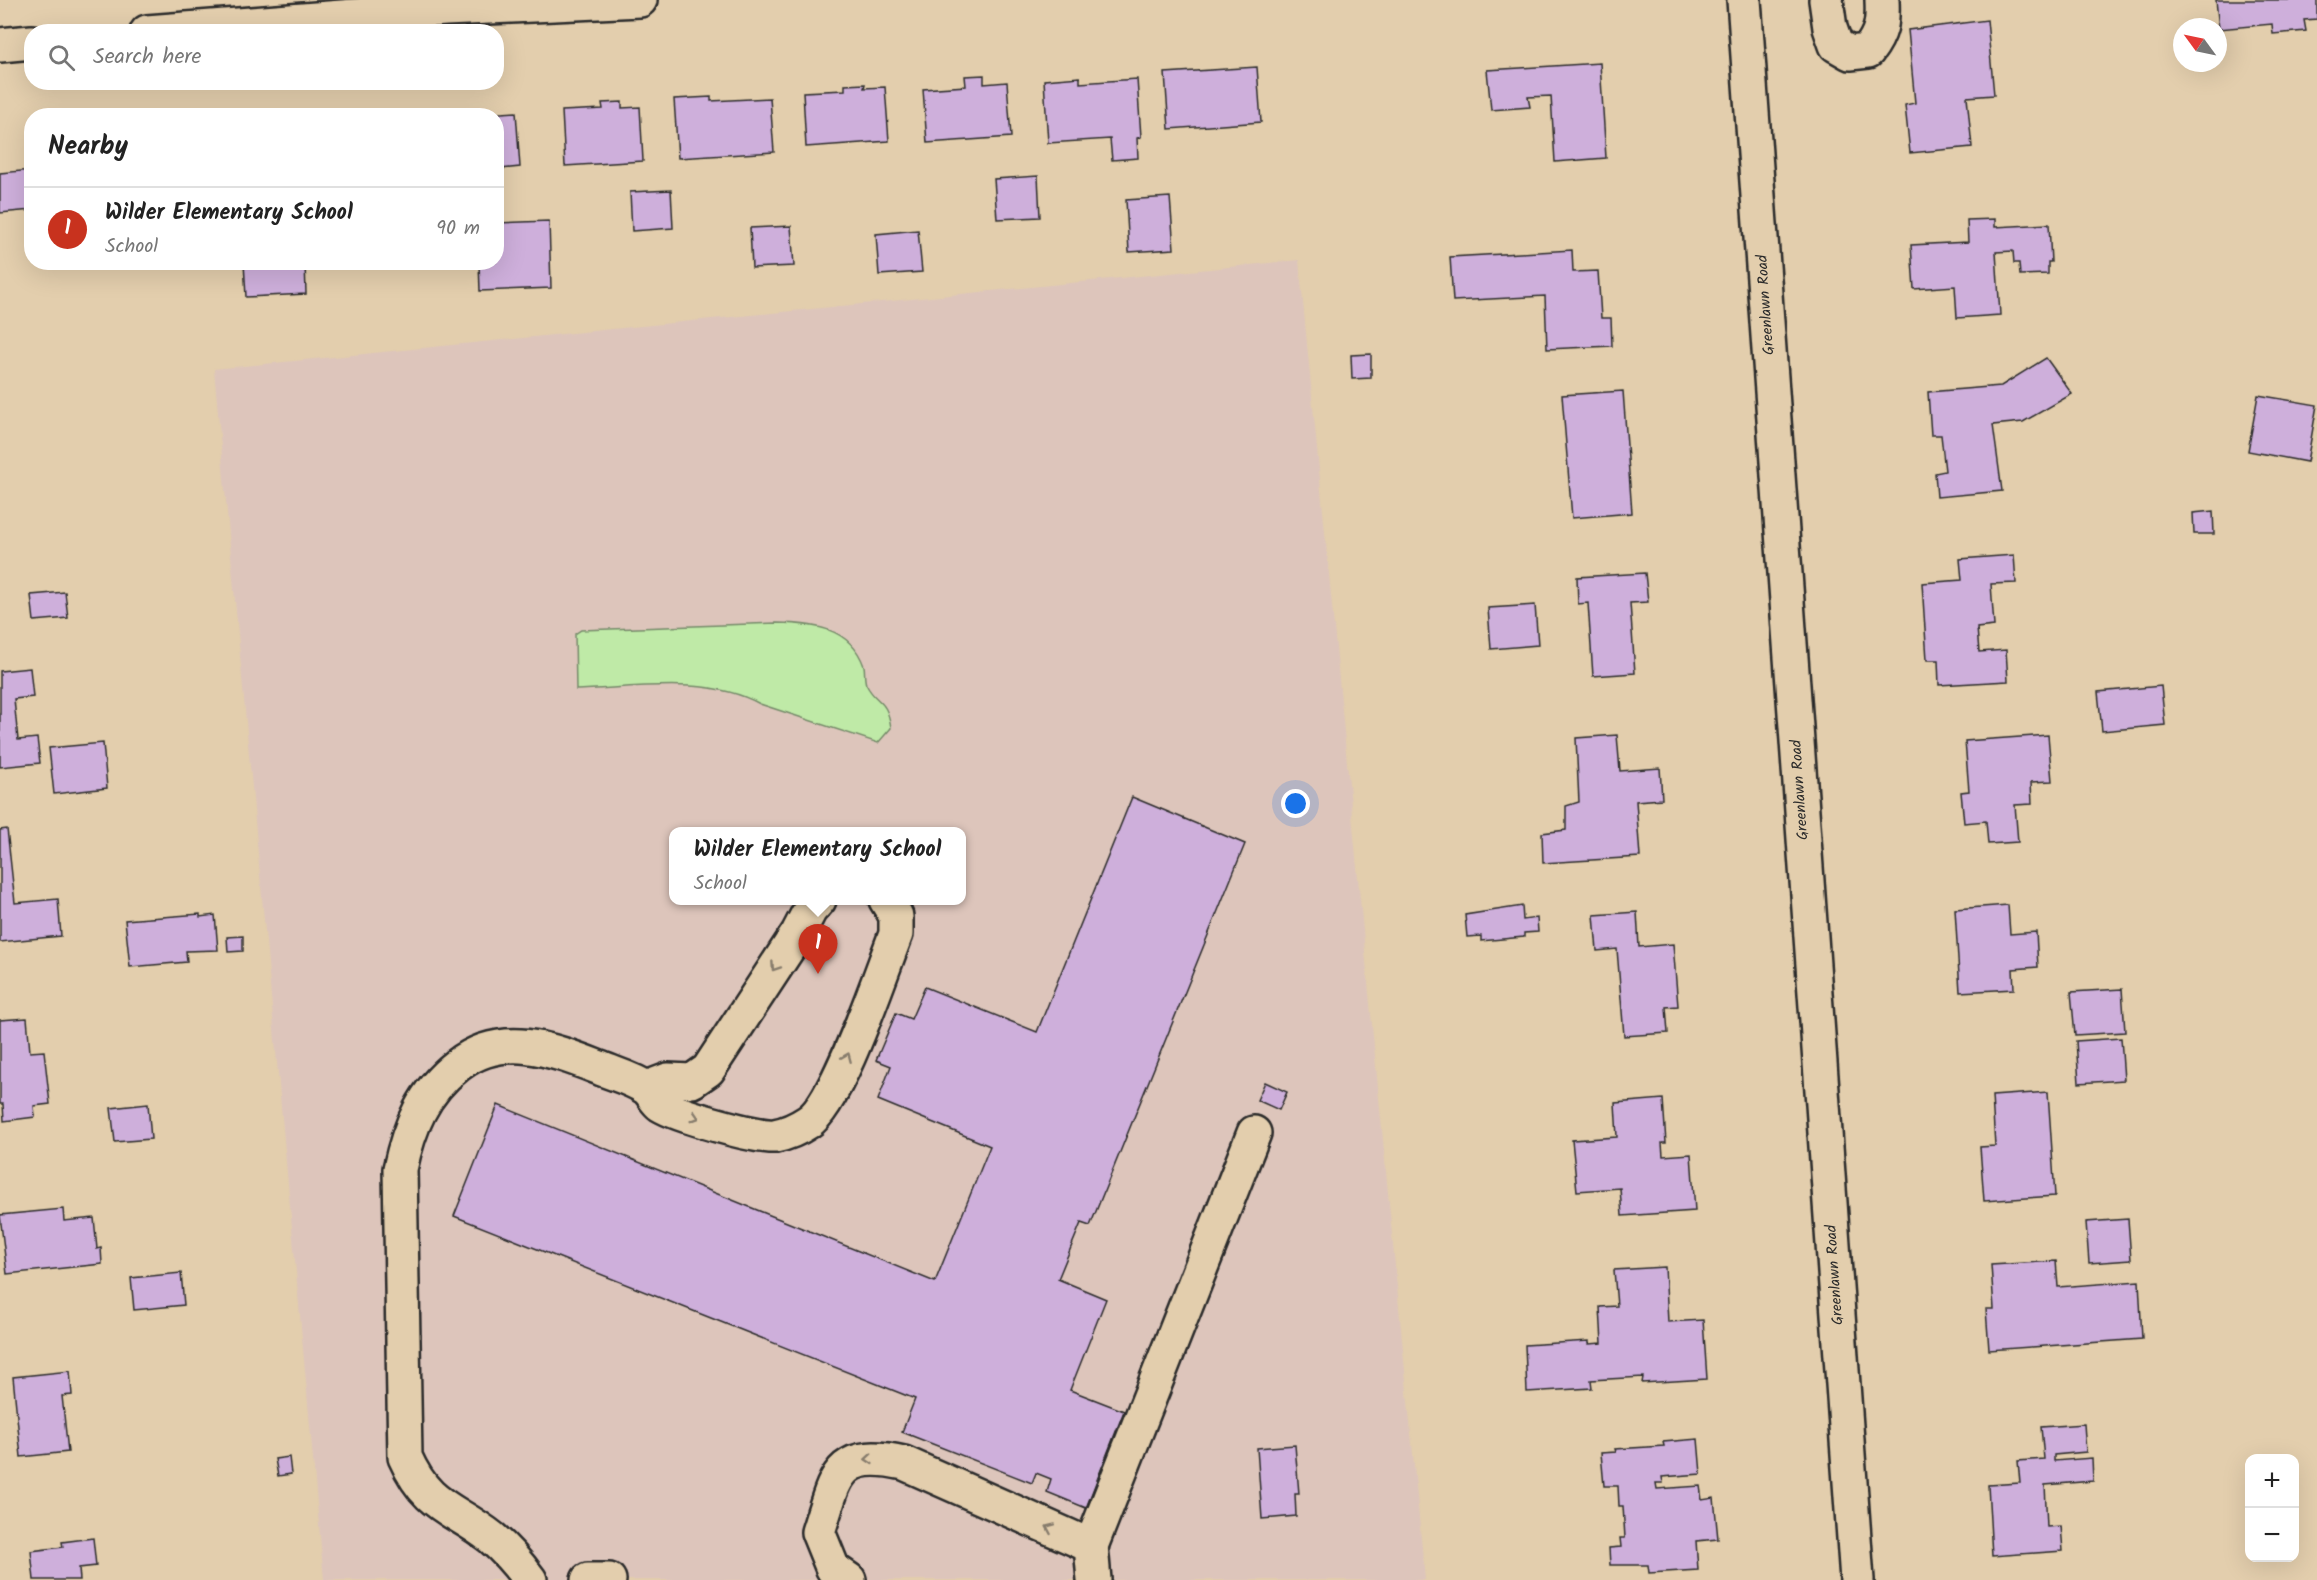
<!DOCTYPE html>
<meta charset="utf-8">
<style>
:root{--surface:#fff;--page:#f2f2f2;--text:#222;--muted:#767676;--line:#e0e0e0;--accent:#c8321e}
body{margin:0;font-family:Kalam,sans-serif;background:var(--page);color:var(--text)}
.controls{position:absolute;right:18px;bottom:18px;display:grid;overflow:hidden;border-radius:12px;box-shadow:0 6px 24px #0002}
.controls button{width:54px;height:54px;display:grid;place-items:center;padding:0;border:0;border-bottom:2px solid var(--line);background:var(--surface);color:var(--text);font:30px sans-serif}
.compass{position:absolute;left:2173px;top:18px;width:54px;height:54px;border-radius:50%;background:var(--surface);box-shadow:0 6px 24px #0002;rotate:303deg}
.you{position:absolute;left:1296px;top:804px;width:21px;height:21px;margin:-15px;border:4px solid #fff;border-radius:50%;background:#1a73e8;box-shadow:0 0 0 9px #1a73e833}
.badge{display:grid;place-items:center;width:39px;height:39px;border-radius:50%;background:var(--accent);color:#fff;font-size:20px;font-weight:700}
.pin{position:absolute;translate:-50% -50px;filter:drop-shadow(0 2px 3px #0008)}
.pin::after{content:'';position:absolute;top:32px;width:21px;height:18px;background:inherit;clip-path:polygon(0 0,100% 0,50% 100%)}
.popup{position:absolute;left:669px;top:827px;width:297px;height:78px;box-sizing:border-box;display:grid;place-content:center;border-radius:12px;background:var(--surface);filter:drop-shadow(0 2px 4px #0005);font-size:20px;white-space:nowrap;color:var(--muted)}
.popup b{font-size:22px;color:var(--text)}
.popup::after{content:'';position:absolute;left:50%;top:100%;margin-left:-12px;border:12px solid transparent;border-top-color:var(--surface)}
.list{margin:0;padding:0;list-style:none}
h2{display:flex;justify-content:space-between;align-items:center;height:78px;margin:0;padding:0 24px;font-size:26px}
h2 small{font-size:20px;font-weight:400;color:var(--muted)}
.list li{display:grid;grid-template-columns:39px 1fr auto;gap:18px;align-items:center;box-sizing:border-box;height:84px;padding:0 24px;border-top:2px solid var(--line)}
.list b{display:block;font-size:22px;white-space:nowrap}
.list p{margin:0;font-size:20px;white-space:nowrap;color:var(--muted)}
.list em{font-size:20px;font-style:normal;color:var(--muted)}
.icon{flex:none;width:33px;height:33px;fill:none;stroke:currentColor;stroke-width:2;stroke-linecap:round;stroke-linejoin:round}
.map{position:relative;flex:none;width:2317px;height:1580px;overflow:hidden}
.search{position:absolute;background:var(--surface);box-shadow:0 6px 24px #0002;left:24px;top:24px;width:480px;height:66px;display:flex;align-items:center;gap:15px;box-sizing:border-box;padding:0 21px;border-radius:24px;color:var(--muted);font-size:22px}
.panel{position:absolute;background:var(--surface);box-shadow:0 6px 24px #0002;left:24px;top:108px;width:480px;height:162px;border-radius:24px}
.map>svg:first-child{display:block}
.built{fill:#ddc5bb;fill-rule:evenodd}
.green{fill:#bfeaa7;stroke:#758a69;stroke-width:1.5}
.building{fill:#ceafdb;stroke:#2b2b2b;stroke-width:1.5}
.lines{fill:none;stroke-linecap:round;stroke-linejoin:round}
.minor-casing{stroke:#2b2b2b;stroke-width:38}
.minor{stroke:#e3cead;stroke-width:33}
.oneway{stroke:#877c6c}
.labels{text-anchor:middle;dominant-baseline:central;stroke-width:5;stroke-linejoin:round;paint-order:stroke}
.street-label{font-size:15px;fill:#2b2b2b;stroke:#e3cead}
</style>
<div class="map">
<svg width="2317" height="1580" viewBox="0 0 2317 1580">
<rect width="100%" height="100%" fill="#e3cead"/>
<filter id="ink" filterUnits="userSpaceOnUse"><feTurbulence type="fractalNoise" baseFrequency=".0167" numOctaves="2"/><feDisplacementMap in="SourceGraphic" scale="12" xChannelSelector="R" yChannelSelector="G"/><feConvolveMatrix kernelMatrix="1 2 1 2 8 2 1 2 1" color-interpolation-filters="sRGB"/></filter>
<g filter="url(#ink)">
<path class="built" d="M1299,260L1425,1580H324L214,369ZM674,832H962V900H674Z"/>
<path class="green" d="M777,623C812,624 850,626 864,666C865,671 864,679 866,684C876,705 887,697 891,728L878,743L760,704C708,675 635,688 576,690L575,634L581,630Z"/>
<g class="building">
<path d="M2216,0H2317V19L2304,20L2306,31L2273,34L2272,24L2219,29Z"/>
<path d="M1987,20L1994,95L1967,97L1972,147L1910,153L1905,105L1915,103L1908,30Z"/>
<path d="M1600,63L1606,158L1555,162L1551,96L1528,97L1530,107L1491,110L1487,70Z"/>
<path d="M1257,67L1261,122L1169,129L1165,73Z"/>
<path d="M984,75V84L1007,82L1011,137L927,143L923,89L966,86L965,76Z"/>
<path d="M1080,77V83L1137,79L1141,137L1137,138L1138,158L1112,160L1110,139L1048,143L1044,80Z"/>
<path d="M865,84L864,88L885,87L889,141L806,147L803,92L845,90V85Z"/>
<path d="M711,97V101L770,98L774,152L678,158L674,99Z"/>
<path d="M622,102V108L640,107L643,161L565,166L562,111L603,109L602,103Z"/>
<path d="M516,112L520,167L501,169V180H496V116H456Z"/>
<path d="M32,170V210L0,213V173Z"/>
<path d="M1038,176L1040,217L997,219L994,179Z"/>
<path d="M671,190L673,228L632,231L630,192Z"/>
<path d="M1170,197L1174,249L1129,252L1126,200Z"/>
<path d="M1995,219V227L2049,224L2051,262H2048V274L2020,275L2019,263H2014L2013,251L1996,252L2000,315L1957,318L1955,286L1914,289L1911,245L1968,242L1967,220Z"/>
<path d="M549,221L551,288L480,291L479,262H496V223Z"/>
<path d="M791,226L794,266L752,268L750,228Z"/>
<path d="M918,230L922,272L879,275L876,234Z"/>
<path d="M1572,250L1573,272L1598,271L1601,318H1611L1612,346L1547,349L1545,296L1453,301L1450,257Z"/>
<path d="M244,262H305L306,294L246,297Z"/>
<path d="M1371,354V378L1352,379L1351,355Z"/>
<path d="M2046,358L2072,394L2023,422L1993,425L2002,491L1937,497L1935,473L1945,471L1941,435H1931L1928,392L2001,386Z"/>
<path d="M1623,391L1632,513L1572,518L1562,395Z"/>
<path d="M2258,395L2317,405L2307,462L2248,451Z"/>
<path d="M2213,511L2214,534H2194L2193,513Z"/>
<path d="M2014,555L2016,583L1991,584L1994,626L1977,628L1979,652L2006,650L2008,681L1939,685L1938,660H1927L1922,583L1962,580L1960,559Z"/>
<path d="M1645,573L1648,602L1630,603L1635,673L1593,676L1588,603L1578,604L1577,577Z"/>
<path d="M65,592L68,618L34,621L31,595Z"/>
<path d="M1535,605L1538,645L1491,649L1488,608Z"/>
<path d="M30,668L33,697L14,699L18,740L37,738L40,763L0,767V671Z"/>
<path d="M2161,686L2165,725L2102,731L2098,692Z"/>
<path d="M1617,735L1620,771L1660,768L1662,799L1636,801L1640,857L1543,863L1542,833L1566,830V806L1579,802L1576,738Z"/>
<path d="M2048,735L2052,781L2031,782L2032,804L2015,805L2018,842L1988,844L1986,821L1964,823L1961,792L1969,791L1965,741Z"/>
<path d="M103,743L107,788L54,794L49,748Z"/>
<path d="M1132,797L1245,844L1090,1226L1081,1223L1058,1279L1106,1299L1070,1390L1124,1411L1086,1508L1047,1492L1051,1479L1036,1473L1032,1483L902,1432L915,1399L454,1216L498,1105L935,1282L990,1146L878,1100L891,1066L876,1060L896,1013L911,1019L925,987L1037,1032Z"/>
<path d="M7,829L15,903L58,899L61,936L0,942V830Z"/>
<path d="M2008,905L2010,934L2036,932L2038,967L2013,969L2014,989L1960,992L1955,909Z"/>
<path d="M1522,906L1523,920L1537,918L1538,932L1524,933V937L1481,941V936L1467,937L1465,915Z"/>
<path d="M1637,912L1639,947L1673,944L1678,1006L1666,1007L1668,1033L1624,1036L1617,949L1597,951L1594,915Z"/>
<path d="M200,914V917L215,915L218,950L186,951L187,962L130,967L125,920Z"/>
<path d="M243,936V951L228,952L227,937Z"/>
<path d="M2122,989L2125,1032L2075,1035L2071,992Z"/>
<path d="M27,1018L30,1052L44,1051L50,1104L34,1106L35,1117L4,1121L3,1104H0V1020Z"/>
<path d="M2121,1038L2124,1080L2079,1083L2076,1041Z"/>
<path d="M1265,1082L1287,1092L1279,1110L1257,1100Z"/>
<path d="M2048,1092L2055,1196L1984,1201L1980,1147L1995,1146L1992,1096Z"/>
<path d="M1663,1099L1666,1143H1662L1663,1156L1691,1154L1695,1211L1622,1216L1620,1188L1577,1191L1572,1140L1617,1137L1615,1103Z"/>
<path d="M148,1104L151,1139L115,1142L111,1108Z"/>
<path d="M63,1209L64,1221L94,1218L97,1249L101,1248L102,1264L7,1274L0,1215Z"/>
<path d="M2128,1219L2131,1260L2089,1263L2086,1222Z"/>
<path d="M2056,1261L2058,1287L2139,1281L2142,1339L1989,1350L1986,1309H1994L1991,1265Z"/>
<path d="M1665,1267L1668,1322L1703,1320L1707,1379L1642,1383L1643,1377L1591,1380L1592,1388L1527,1392L1525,1345L1589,1341V1344L1602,1343L1600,1307L1617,1306L1614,1270Z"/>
<path d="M181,1273L184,1305L134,1310L131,1278Z"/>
<path d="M70,1371L72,1395L62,1396L68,1452L21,1457L13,1377Z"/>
<path d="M2084,1424L2086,1452L2054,1455V1461L2092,1458L2093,1481L2045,1485L2047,1527L2061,1526L2063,1551L1992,1556L1988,1485L2020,1483L2018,1461L2044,1459L2041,1427Z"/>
<path d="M1698,1439L1701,1474L1662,1477L1663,1483H1656L1657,1489L1700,1486L1702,1500L1714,1498L1718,1539L1696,1541L1698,1570L1649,1573L1648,1565H1610L1609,1548L1621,1547L1620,1538H1625L1623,1506H1619L1618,1486H1604L1601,1453L1616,1452L1615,1449L1664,1446L1663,1442Z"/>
<path d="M1295,1445L1299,1494H1295L1296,1516L1262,1519L1257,1448Z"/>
<path d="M289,1457L291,1474L278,1476L275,1459Z"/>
<path d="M93,1538L96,1566L79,1568L80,1580H34L31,1551L63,1547L62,1542Z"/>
</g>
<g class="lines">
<defs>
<g id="minor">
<path d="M1744,0L1857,1580"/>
<path d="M1826,0L1830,28L1836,45L1850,53L1868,51C1882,33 1883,22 1882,0"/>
<path d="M147,32L445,9L640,0"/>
<path d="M0,45L32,42"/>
<path d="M647,1088L668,1080L692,1081L708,1070L798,933L810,910L819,900"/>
<path d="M1091,1546L1254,1133"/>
<path d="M530,1580C519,1565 506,1550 492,1538C453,1507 428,1509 405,1457L400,1169C409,1127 423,1092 458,1065C503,1030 553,1050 600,1068C614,1074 633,1079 646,1088C652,1092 655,1101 661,1105C677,1115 757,1138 775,1136C785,1134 799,1128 808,1122C838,1103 881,972 896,934V916L886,900"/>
<path d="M588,1580H609"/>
<path d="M849,1580L833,1569L818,1532C836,1477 836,1448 904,1463L1091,1546L1094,1580"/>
</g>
</defs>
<use href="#minor" class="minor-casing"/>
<use href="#minor" class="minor"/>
</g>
<defs><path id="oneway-chevron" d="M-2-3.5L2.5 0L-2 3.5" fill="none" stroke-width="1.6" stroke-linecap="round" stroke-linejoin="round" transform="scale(1.5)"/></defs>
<g class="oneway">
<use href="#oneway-chevron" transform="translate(775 967) rotate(124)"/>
<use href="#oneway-chevron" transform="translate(847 1057) rotate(-67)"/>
<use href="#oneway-chevron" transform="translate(695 1117) rotate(17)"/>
<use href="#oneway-chevron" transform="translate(869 1459) rotate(175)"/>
<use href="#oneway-chevron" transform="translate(1050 1528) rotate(-156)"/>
</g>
</g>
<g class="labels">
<g class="street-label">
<text transform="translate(1766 305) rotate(-94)">Greenlawn Road</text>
<text transform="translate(1800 790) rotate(-94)">Greenlawn Road</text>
<text transform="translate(1835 1275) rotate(-94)">Greenlawn Road</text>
</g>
</g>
</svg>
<div class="controls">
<button>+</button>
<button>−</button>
</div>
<svg class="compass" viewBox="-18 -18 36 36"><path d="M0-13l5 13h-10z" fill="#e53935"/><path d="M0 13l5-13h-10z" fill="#767676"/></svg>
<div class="you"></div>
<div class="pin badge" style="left:818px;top:974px">1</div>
<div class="popup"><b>Wilder Elementary School</b>School</div>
<div class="search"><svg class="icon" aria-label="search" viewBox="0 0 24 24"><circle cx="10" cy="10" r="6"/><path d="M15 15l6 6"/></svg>Search here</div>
<section class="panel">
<h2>Nearby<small></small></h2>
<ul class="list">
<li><span class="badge">1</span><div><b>Wilder Elementary School</b><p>School</p></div><em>90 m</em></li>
</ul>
</section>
</div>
